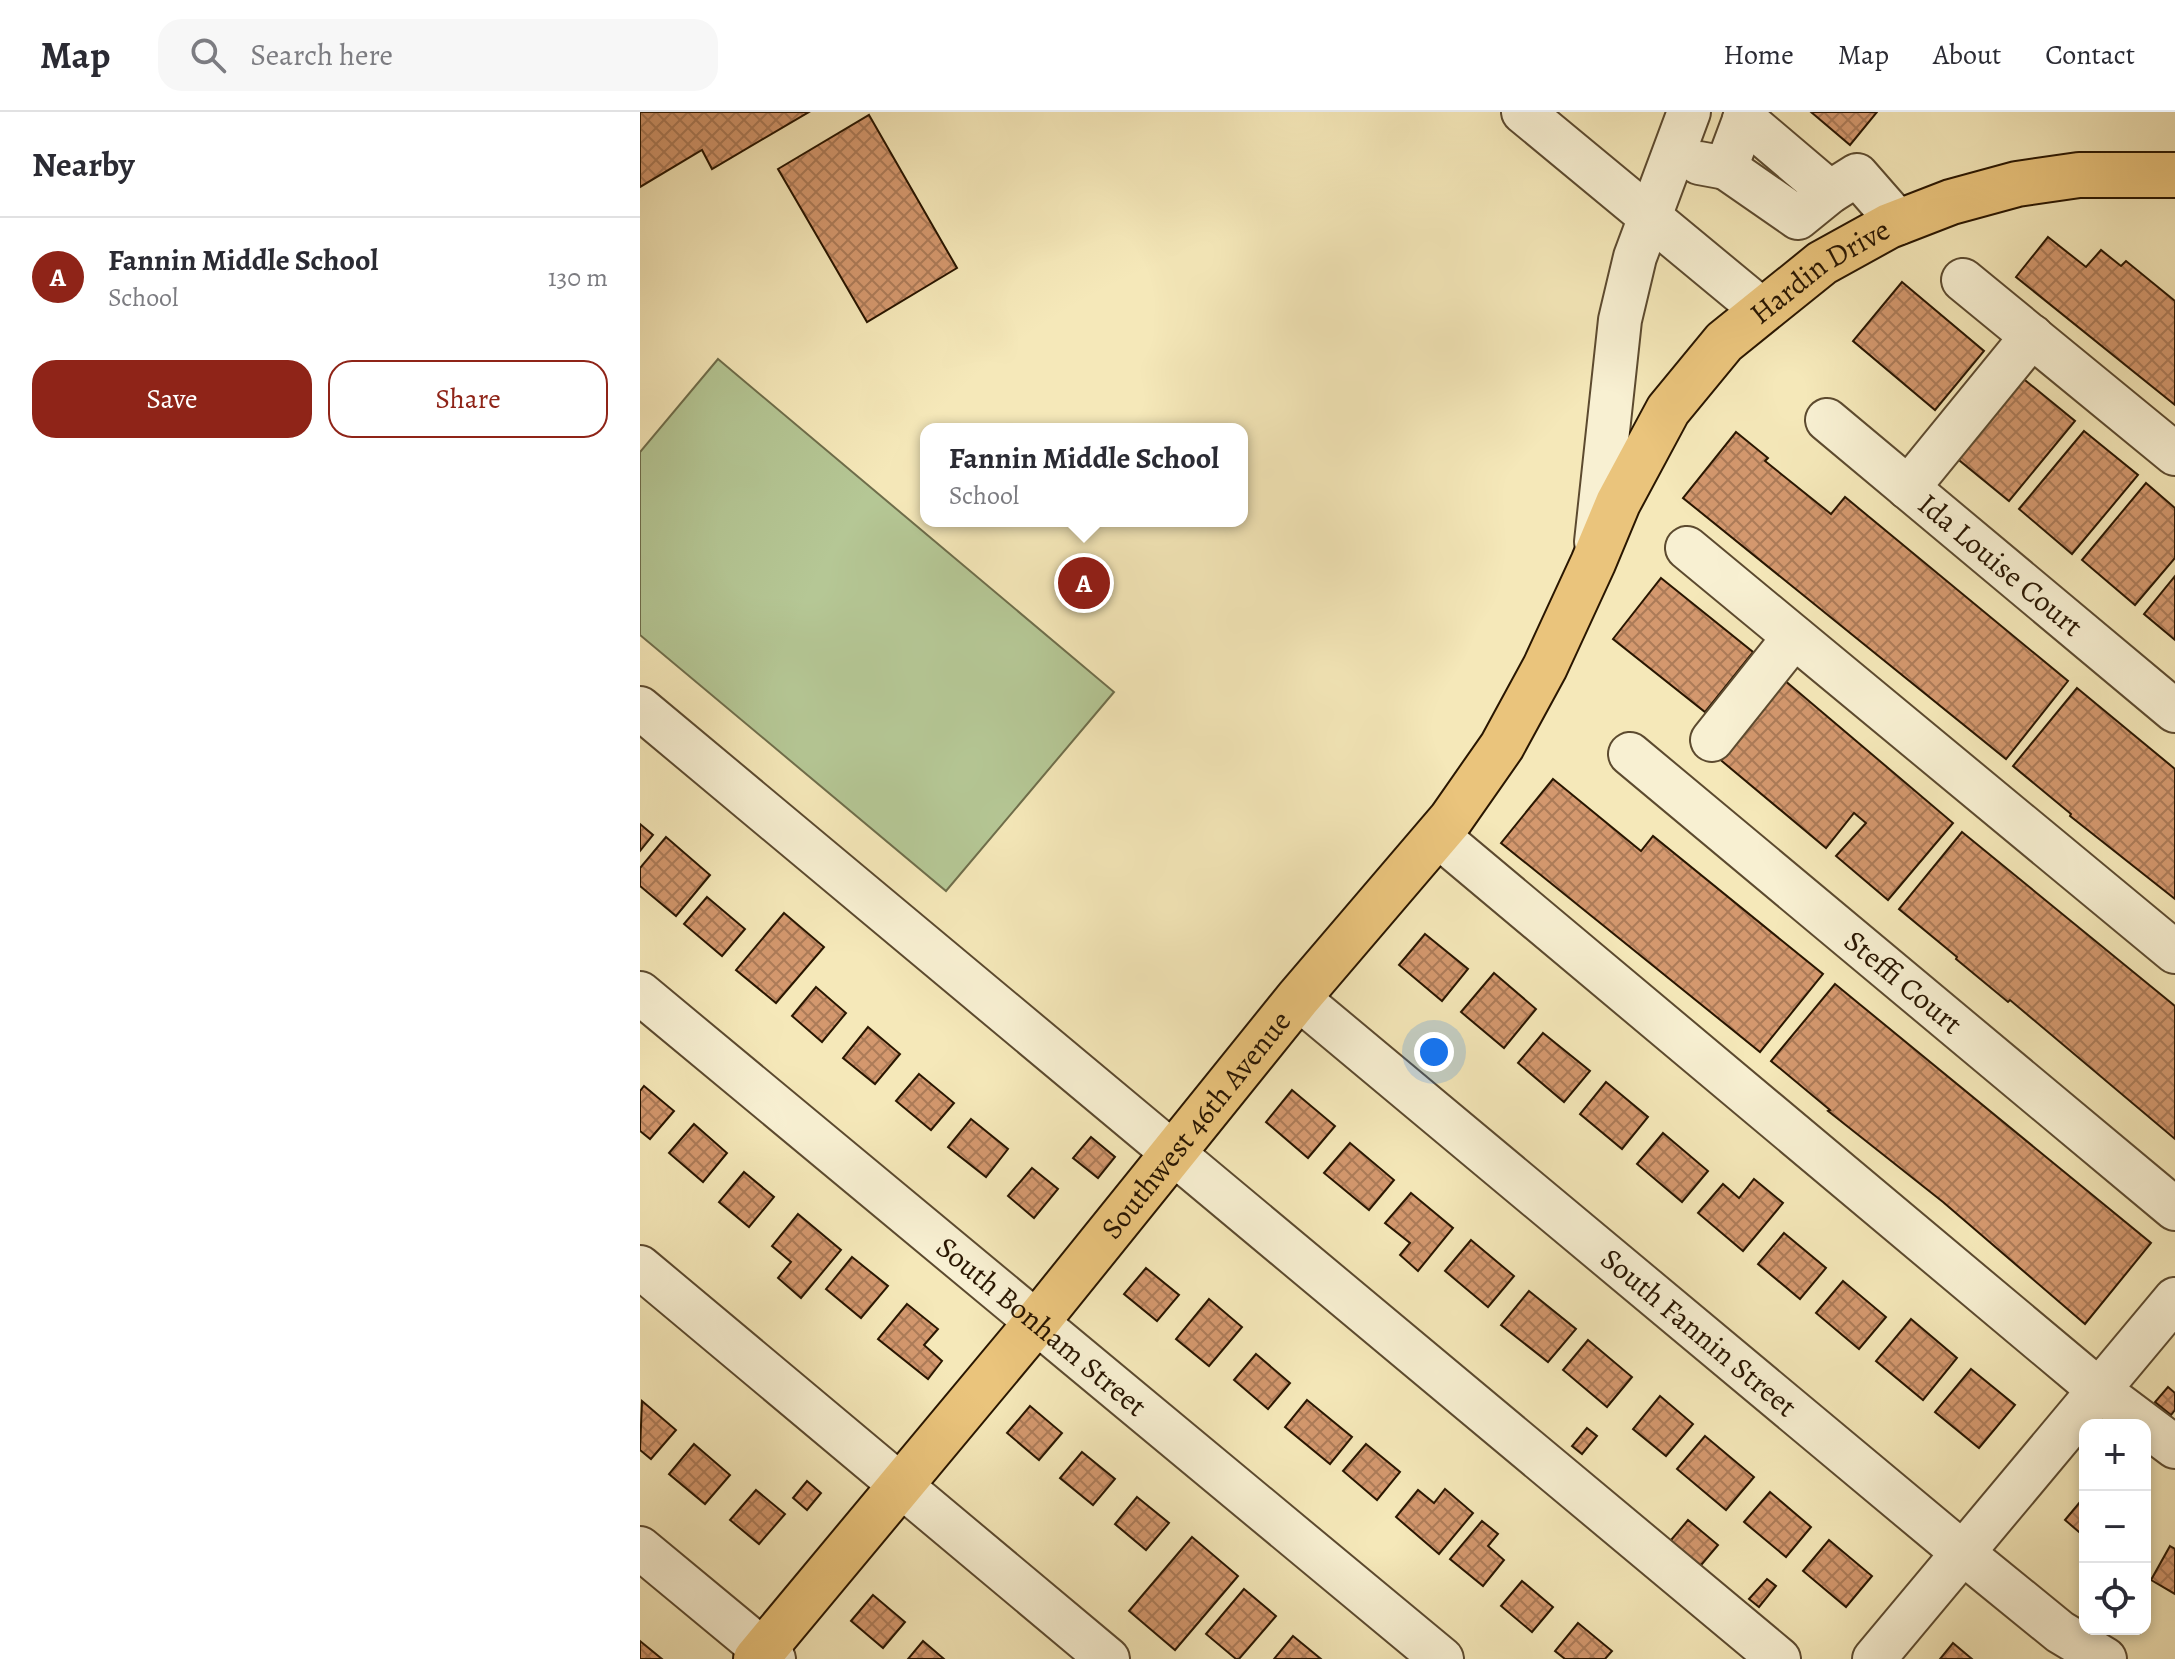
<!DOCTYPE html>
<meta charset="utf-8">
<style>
:root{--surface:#fff;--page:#f7f7f7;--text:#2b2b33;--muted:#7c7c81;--line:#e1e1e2;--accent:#8f2418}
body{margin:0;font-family:Alegreya,serif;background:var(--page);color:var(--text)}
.controls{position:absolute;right:24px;bottom:24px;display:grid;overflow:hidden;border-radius:16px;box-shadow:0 4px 12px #0003}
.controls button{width:72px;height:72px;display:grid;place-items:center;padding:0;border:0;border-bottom:2px solid var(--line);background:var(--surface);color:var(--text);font:40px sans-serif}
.you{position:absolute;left:794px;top:940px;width:28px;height:28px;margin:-20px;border:6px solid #fff;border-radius:50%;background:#1a73e8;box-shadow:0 0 0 12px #1a73e833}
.badge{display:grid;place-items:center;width:52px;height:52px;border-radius:50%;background:var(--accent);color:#fff;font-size:26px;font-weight:700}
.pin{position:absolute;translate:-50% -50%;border:4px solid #fff;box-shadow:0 2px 8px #0006}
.popup{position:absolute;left:280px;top:311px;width:328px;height:104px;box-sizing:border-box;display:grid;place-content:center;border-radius:16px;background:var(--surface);filter:drop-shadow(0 2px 6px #0005);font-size:26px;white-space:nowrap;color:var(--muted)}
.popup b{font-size:30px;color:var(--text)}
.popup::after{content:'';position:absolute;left:50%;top:100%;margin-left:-16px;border:16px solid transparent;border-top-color:var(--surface)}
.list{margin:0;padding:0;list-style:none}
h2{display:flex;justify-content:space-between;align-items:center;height:104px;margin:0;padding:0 32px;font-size:34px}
h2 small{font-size:26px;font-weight:400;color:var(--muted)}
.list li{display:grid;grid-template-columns:52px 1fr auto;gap:24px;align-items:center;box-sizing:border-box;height:120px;padding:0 32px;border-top:2px solid var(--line)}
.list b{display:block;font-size:30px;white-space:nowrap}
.list p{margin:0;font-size:26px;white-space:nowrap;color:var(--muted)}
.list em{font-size:26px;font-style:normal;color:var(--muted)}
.actions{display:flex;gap:16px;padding:24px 32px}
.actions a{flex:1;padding:18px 0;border:2px solid var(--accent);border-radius:24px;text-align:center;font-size:28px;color:var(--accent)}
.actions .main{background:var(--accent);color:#fff}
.icon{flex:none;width:44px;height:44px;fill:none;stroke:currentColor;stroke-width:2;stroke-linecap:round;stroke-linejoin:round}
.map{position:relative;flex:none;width:1535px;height:1547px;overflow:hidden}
header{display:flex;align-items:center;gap:48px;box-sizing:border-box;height:112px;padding:0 40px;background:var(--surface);border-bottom:2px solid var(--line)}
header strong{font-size:38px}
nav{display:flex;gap:44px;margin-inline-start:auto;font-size:28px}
.search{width:560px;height:72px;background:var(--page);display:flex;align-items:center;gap:20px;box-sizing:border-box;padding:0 28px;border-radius:24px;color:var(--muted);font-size:30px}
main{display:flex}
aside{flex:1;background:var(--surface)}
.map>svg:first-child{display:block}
.pitch{fill:#b5c795;stroke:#6f6e4b;stroke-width:2}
.building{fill:url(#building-cross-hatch);stroke:#291601;stroke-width:2}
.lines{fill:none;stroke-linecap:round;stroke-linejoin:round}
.minor-casing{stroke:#5c4a2f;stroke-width:46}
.major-casing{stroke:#291601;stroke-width:48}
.minor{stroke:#f8f0d2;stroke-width:42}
.major{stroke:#eac47c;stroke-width:44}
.labels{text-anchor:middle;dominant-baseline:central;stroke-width:8;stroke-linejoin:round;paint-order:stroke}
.street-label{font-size:30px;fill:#291601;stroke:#f8f0d2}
</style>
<header>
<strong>Map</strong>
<div class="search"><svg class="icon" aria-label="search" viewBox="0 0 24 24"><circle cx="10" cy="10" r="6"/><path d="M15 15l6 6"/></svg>Search here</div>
<nav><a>Home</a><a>Map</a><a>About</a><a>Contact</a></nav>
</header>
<main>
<aside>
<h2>Nearby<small></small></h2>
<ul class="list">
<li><span class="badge">A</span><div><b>Fannin Middle School</b><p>School</p></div><em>130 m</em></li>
</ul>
<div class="actions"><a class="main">Save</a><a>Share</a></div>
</aside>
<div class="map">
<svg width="1535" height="1547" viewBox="0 0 1535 1547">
<defs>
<pattern id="building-cross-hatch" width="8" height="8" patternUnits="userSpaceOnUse" patternTransform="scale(2)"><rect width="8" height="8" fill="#d4986e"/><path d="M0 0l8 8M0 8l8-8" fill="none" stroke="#ac7b58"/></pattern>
</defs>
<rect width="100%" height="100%" fill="#f5e8b9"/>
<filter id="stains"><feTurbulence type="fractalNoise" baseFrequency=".0025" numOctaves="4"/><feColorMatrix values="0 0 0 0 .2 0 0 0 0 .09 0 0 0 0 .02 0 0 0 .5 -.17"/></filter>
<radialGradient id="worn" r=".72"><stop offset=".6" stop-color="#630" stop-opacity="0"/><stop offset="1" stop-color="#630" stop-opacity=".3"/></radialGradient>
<path class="pitch" d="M78,247L474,580L306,779L0,523V340Z"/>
<g class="building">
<path d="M0,0H169L72,57L62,38L0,75Z"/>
<path d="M1171,0H1237L1210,33Z"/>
<path d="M229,3L317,156L227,210L138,57Z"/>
<path d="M1408,125L1446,155L1461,138L1481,154L1486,149L1535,189V293L1376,165Z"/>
<path d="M1262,170L1344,239L1295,298L1213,229Z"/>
<path d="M1380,264L1435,309L1369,389L1314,344Z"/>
<path d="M1444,319L1498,363L1432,442L1379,397Z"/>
<path d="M1096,320L1128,346L1125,349L1191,402L1205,385L1428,569L1366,647L1043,386Z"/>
<path d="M1506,371L1535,396V446L1495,493L1442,448Z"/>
<path d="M1535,464V528L1504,502Z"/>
<path d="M1021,466L1113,540L1065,600L973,527Z"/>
<path d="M1143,567L1313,711L1248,788L1196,744L1226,711L1214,701L1186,736L1077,645Z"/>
<path d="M1437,576L1535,657V787L1430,704L1431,702L1373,654Z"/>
<path d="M913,667L1001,739L1013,724L1183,862L1120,940L861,731Z"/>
<path d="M0,712L13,723L0,739Z"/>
<path d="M1322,720L1535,894V1027L1370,888L1368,890L1316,847L1317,845L1259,797Z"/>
<path d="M26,725L70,763L36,804L0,774V756Z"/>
<path d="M67,785L105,817L82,844L44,812Z"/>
<path d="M144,801L184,835L136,891L96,858Z"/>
<path d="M785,822L828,857L802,889L759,853Z"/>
<path d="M854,861L896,897L864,936L821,900Z"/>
<path d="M1195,872L1511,1131L1445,1212L1303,1090L1188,999L1190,998L1131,949Z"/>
<path d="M176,875L206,901L182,930L152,904Z"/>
<path d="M228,915L260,942L235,972L203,946Z"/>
<path d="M903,921L950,959L924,990L878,951Z"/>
<path d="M279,962L314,991L291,1018L256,989Z"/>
<path d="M966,970L1008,1005L982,1037L940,1002Z"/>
<path d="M4,974L34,999L10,1027L0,1019V979Z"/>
<path d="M652,978L695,1014L668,1046L626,1010Z"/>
<path d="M331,1007L368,1037L346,1065L308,1035Z"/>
<path d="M54,1012L87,1041L63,1070L29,1041Z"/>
<path d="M1023,1021L1068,1059L1042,1090L997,1052Z"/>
<path d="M451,1025L475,1045L458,1066L433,1046Z"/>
<path d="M710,1031L754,1068L729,1098L684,1061Z"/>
<path d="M392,1056L418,1077L394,1106L368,1084Z"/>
<path d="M104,1060L134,1085L109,1115L79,1090Z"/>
<path d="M1114,1067L1143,1091L1103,1139L1058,1101L1083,1072L1099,1086Z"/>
<path d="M771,1081L813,1116L778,1159L760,1143L770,1131L745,1111Z"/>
<path d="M158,1102L201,1138L161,1186L138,1166L151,1150L132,1134Z"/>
<path d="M1144,1121L1186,1156L1160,1187L1118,1152Z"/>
<path d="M831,1128L874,1164L848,1195L805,1159Z"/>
<path d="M212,1145L248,1174L221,1206L186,1177Z"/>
<path d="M506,1156L539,1183L517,1209L484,1182Z"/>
<path d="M1203,1169L1246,1205L1219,1237L1176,1201Z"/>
<path d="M889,1179L936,1217L908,1250L861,1213Z"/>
<path d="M569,1187L602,1215L569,1254L536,1227Z"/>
<path d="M267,1192L298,1217L284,1233L302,1249L288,1267L238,1227Z"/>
<path d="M1271,1207L1317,1246L1283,1288L1236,1249Z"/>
<path d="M948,1228L992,1265L967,1295L923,1258Z"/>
<path d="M616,1242L650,1271L628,1297L594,1268Z"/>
<path d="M1331,1257L1375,1293L1339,1336L1295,1300Z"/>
<path d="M1528,1275L1535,1281V1298L1531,1303L1515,1290Z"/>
<path d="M1020,1284L1053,1312L1026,1344L993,1317Z"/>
<path d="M667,1288L712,1325L690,1352L645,1315Z"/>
<path d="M2,1289L36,1318L11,1347L0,1338Z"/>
<path d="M390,1294L422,1321L399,1348L367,1321Z"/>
<path d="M947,1316L957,1324L942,1342L932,1334Z"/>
<path d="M1065,1324L1114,1365L1086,1398L1037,1357Z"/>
<path d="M54,1332L90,1363L65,1392L29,1362Z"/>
<path d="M726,1332L760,1360L737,1388L703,1359Z"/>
<path d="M442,1340L475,1367L453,1393L420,1366Z"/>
<path d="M167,1369L181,1381L167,1398L153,1386Z"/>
<path d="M805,1377L833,1401L799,1442L756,1405L778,1378L794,1391Z"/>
<path d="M116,1378L145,1402L119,1432L90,1408Z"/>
<path d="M1130,1380L1171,1415L1146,1445L1104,1410Z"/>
<path d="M1445,1384V1425L1425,1408Z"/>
<path d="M497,1385L529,1411L506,1438L475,1412Z"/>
<path d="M1048,1408L1078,1433L1056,1459L1026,1434Z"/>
<path d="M842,1409L858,1422L848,1434L864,1448L843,1474L810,1447Z"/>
<path d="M552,1425L598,1464L535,1538L489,1499Z"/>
<path d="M1189,1428L1232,1464L1206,1495L1163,1459Z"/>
<path d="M1530,1434L1535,1437V1482L1511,1468Z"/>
<path d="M1127,1467L1136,1474L1119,1495L1109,1487Z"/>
<path d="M882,1469L913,1495L892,1520L861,1494Z"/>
<path d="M604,1477L636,1504L599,1547H596L566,1522Z"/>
<path d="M233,1483L265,1510L243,1536L211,1509Z"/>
<path d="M938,1511L972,1539L965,1547H925L915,1539Z"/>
<path d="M653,1524L681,1547H634Z"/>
<path d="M0,1529L22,1547H0Z"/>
<path d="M283,1529L304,1547H268Z"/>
<path d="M1313,1531L1332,1547H1300Z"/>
</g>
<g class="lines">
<defs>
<g id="minor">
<path d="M883,0L1121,197"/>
<path d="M1104,7L1190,80"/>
<path d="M1059,51L1086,56L1107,0"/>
<path d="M1086,56L1158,106L1190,80L1217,63L1259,111"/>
<path d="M1323,168L1535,342"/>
<path id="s1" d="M1187,308L1535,599"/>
<path d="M1268,376L1392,224"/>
<path d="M956,430L980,208L995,145L1049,0"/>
<path d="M1047,436L1535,840"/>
<path d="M0,596L1139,1547"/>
<path d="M1072,628L1154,525"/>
<path id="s2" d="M990,642L1535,1097"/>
<path d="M797,723L1459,1278L1535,1335"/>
<path id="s3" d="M0,881L802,1547"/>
<path id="s4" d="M658,886L1323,1441L1420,1520L1465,1547"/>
<path d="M0,1155L468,1547"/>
<path d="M0,1436L134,1547"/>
<path d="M1234,1547L1535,1187"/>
</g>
<g id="major">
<path id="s5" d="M116,1547L396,1211L658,886L811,707L862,634L905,555L953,451L978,391L1028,298L1084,230L1182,151L1249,114L1311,90L1377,72L1439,63H1535"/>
</g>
</defs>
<use href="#minor" class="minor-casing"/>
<use href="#major" class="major-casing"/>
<use href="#minor" class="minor"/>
<use href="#major" class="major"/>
</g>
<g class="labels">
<g class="street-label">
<text stroke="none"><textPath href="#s5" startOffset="1762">Hardin Drive</textPath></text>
<text stroke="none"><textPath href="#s1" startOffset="226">Ida Louise Court</textPath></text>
<text stroke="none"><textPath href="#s2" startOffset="356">Steffi Court</textPath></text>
<text stroke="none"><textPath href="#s5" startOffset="692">Southwest 46th Avenue</textPath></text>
<text stroke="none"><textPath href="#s3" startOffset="522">South Bonham Street</textPath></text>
<text stroke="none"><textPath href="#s4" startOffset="522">South Fannin Street</textPath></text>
</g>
</g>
<rect width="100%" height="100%" filter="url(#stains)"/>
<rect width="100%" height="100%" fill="url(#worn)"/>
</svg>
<div class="controls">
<button>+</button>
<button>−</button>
<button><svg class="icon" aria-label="locate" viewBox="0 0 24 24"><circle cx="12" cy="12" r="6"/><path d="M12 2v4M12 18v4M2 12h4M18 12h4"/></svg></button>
</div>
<div class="you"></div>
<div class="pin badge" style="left:444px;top:471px">A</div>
<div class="popup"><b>Fannin Middle School</b>School</div>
</div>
</main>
